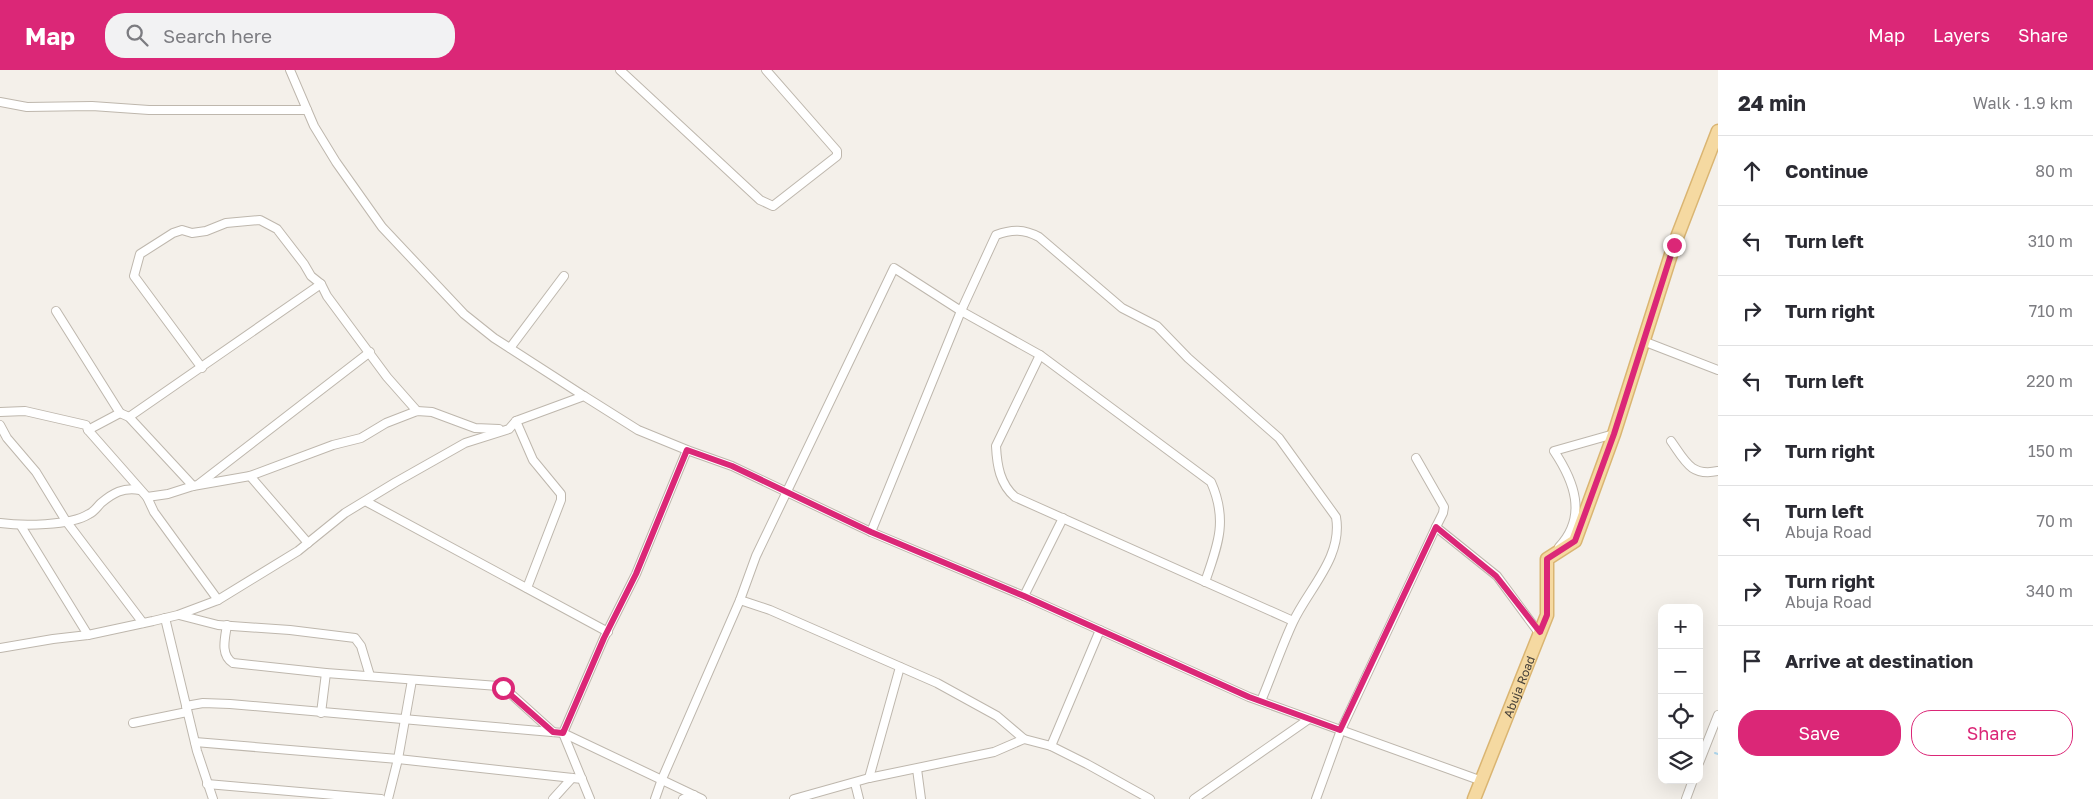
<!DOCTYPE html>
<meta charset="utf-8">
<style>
:root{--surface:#fff;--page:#f2f2f3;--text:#2b2b33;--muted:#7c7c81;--line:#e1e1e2;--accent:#db2777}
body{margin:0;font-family:"Golos Text",sans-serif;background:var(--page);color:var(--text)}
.controls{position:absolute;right:15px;bottom:15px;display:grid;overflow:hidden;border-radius:10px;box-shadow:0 5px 20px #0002}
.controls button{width:45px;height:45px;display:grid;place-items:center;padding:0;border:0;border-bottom:1px solid var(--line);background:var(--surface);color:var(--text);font:25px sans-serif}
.stop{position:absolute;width:15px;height:15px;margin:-11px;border:4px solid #db2777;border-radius:50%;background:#fff}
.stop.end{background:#db2777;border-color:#fff;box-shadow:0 1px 5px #0008}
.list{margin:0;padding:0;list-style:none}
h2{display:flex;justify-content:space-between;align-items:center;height:65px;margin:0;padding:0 20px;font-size:21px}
h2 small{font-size:16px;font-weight:400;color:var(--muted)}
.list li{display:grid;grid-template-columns:32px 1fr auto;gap:15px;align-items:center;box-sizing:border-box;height:70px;padding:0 20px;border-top:1px solid var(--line)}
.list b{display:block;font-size:19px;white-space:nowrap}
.list p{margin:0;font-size:16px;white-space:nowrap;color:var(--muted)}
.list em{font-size:16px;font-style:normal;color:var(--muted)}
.actions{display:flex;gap:10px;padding:15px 20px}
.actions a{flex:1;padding:11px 0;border:1px solid var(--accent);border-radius:20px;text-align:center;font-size:18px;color:var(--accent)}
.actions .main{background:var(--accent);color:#fff}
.icon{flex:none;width:28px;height:28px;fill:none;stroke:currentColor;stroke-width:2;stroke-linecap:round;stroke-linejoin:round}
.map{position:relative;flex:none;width:1718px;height:729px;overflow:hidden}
header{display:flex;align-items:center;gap:30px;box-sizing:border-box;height:70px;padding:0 25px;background:var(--accent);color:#fff}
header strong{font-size:24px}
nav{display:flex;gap:28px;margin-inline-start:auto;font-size:18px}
.search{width:350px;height:45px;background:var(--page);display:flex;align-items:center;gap:12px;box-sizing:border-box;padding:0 18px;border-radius:20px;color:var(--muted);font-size:19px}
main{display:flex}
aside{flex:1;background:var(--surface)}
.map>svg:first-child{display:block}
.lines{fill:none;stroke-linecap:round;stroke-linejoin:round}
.stream{stroke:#acd4ea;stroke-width:2}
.minor-casing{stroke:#beb7ad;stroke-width:10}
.primary-casing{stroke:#dab572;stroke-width:15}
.minor{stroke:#fff;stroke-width:8}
.primary{stroke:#f5d9a1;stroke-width:12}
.route{stroke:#db2777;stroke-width:6}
.labels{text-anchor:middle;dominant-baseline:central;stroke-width:5;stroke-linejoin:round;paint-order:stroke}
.street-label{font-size:12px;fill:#474139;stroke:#fff}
</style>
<header>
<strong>Map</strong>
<div class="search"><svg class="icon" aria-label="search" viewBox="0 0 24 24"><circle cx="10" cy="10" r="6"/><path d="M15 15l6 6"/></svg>Search here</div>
<nav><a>Map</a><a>Layers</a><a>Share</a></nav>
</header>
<main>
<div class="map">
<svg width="1718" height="729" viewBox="0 0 1718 729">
<rect width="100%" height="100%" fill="#f4f0ea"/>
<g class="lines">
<path class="stream" d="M1715,683L1718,684"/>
<defs>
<g id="minor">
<path d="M290,0L314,56L336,92L382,157L464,244L494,268L584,326"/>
<path d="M620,0L760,130L773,136L837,86V81L766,0"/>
<path d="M0,32L27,37L92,36L149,40H307"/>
<path d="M56,241L120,343L129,347L193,416"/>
<path d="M1643,271L1718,300"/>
<path d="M510,278L564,206"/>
<path d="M1040,285L996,376C997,396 1000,414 1015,427L1293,551"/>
<path d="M202,298L134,206L140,184L173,163L182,160L192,163L206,161L226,153L260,150L277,159L304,194L311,206L321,214L327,226L387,307L417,341"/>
<path d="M0,342L25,341L86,355L88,360L147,427L154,442L218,530"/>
<path d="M129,347L321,214"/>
<path d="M516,351L533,390L561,424V430L527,518"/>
<path d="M0,355L7,368L36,402L66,451L143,553"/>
<path d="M88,360L120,343"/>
<path d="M1671,371C1685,391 1691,407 1718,401"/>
<path d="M1416,388L1444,437L1443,443L1436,457L1497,506L1539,563"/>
<path d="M250,406L308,473"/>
<path d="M199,414L370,282"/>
<path d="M147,427L168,424L193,416L250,406L333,375L361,368L386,353L417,341L432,342L475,358L499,359"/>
<path d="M367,432L608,562"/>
<path d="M0,453C22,456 70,456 89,444C94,442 97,437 101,433C113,423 123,417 140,420"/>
<path d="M21,456L88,565"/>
<path d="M871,462L961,241L996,165C1012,159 1024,159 1039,167L1122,238L1157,256L1188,288L1279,368L1336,447C1343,487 1309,518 1293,552C1281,578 1272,605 1261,631"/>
<path d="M1559,477C1588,446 1574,411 1554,381L1614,364"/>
<path d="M1024,526L1063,448"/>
<path d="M740,530L770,540L937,613L997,646L1024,669L1051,676L1087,694L1150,729"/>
<path d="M179,545L218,555L290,560L355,568L361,576L370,606"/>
<path d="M165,548L197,681L213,729"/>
<path d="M227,555C225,568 220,585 233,593L326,603L498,616L512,625L553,662"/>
<path d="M0,578L53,569L88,565L153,551L178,545L218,530L298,481L345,443L396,412L465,373L509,359L516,351L584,326L638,360L687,380L732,396L871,462L1024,526L1249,627L1482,711"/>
<path d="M186,636L203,633L230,634L563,663L702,729"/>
<path d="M321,643L326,603"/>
<path d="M133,653L187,642"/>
<path d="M195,672L398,689L582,709"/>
<path d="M1051,676L1100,560"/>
<path d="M1699,693L1718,645"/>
<path d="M917,699L921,729"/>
<path d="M869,708L900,597"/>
<path d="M855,713L859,729"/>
<path d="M207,714L381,729"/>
<path d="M388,729L398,689L412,610"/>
<path d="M553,729L572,708"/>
<path d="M590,729L563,663L604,568L636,504L687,380"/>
<path d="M655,729L662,709L740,530L756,486L894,198L961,241L1040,285L1211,412C1228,450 1218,475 1205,512"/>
<path d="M683,729L694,725"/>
<path d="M794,729L869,708L994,682L1024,669"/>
<path d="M1194,729L1309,649"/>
<path d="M1316,729L1341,660L1436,457"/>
<path d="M1686,729L1693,710"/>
</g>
<g id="primary">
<path id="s1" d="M1474,729L1547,545V489L1575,471L1614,364L1674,175L1718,61"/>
</g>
</defs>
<use href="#minor" class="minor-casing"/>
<use href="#primary" class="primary-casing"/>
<use href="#minor" class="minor"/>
<use href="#primary" class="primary"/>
</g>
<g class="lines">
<path class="route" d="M503,618L553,662L563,663L604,568L636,504L687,380L732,396L871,462L1024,526L1249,627L1340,660L1436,457L1496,506L1540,562L1547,545V489L1575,471L1614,364L1674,175"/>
</g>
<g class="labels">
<g class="street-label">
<text stroke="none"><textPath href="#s1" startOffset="121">Abuja Road</textPath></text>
</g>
</g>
</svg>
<div class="controls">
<button>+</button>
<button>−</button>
<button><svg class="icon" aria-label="locate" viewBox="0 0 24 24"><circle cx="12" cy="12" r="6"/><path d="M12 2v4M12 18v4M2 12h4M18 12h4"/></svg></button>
<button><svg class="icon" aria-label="layers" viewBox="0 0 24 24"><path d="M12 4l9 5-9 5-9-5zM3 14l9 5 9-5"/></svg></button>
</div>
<div class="stop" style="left:503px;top:618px"></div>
<div class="stop end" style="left:1674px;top:175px"></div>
</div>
<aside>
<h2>24 min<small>Walk · 1.9 km</small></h2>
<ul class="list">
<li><svg class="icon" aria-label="ahead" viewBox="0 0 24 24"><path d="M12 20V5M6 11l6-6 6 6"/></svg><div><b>Continue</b></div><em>80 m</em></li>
<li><svg class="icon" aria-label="left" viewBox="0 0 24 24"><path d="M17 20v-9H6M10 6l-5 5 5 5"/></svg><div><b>Turn left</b></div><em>310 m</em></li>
<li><svg class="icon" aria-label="right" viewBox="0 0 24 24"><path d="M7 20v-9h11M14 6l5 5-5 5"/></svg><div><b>Turn right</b></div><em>710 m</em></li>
<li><svg class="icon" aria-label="left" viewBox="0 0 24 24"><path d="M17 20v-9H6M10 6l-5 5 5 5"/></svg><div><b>Turn left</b></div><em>220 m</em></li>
<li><svg class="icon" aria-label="right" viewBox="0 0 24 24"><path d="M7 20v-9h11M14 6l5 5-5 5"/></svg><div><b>Turn right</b></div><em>150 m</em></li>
<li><svg class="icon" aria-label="left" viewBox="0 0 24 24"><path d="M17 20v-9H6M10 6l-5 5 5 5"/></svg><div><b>Turn left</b><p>Abuja Road</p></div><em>70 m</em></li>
<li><svg class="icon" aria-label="right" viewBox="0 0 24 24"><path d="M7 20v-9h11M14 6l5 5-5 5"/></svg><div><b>Turn right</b><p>Abuja Road</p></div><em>340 m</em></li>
<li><svg class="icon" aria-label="arrive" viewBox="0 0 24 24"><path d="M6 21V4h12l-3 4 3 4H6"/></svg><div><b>Arrive at destination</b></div></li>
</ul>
<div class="actions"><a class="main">Save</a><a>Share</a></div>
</aside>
</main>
